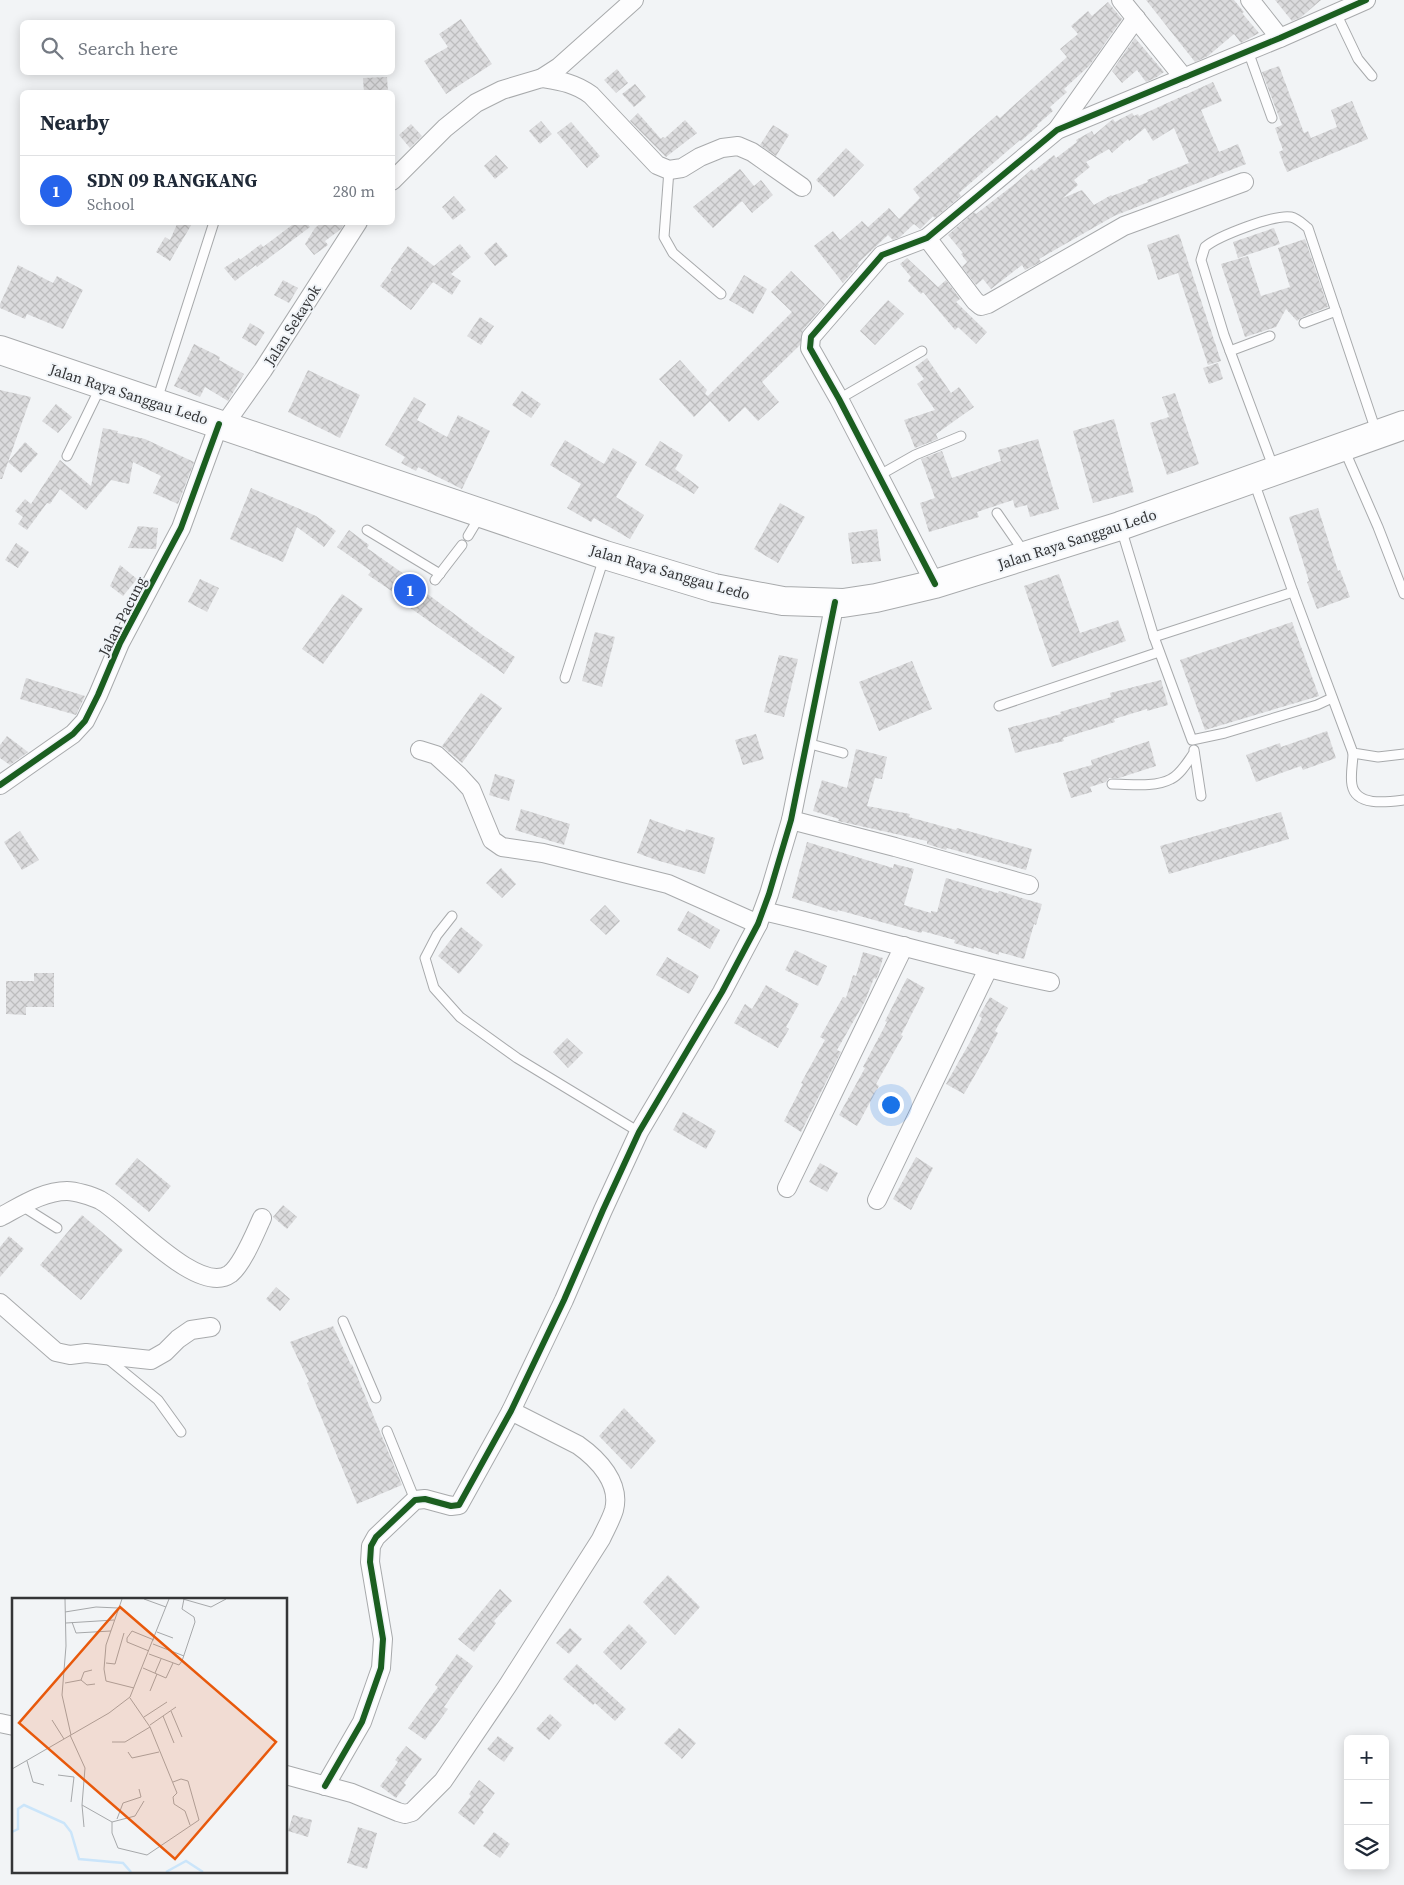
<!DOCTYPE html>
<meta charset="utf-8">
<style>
:root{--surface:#fff;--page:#f2f2f3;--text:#1f2937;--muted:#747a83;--line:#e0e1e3;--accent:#2563eb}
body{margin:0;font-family:"Source Serif 4",serif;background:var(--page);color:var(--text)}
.controls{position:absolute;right:15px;bottom:15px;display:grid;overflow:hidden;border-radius:8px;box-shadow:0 2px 12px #0003}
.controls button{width:45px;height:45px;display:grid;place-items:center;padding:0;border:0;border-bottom:1px solid var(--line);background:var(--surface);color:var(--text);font:25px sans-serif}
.you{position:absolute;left:890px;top:1104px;width:18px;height:18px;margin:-12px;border:4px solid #fff;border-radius:50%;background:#1a73e8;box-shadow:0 0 0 8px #1a73e833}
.badge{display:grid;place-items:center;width:32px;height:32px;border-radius:50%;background:var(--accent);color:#fff;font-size:16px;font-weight:700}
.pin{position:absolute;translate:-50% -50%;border:2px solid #fff;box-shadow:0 1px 5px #0006}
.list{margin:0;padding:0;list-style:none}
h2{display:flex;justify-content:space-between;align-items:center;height:65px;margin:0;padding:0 20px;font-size:21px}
h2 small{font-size:16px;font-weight:400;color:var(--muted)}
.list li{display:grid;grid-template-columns:32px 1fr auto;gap:15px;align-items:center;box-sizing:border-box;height:70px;padding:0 20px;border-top:1px solid var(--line)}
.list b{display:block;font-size:19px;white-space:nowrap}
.list p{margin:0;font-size:16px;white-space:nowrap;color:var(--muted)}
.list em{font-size:16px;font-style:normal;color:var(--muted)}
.icon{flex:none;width:28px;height:28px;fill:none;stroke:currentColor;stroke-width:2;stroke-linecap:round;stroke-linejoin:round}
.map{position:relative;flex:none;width:1404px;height:1885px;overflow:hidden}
.search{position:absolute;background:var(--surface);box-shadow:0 2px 12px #0003;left:20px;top:20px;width:375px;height:55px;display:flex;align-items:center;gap:12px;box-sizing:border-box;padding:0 18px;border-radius:8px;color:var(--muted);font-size:19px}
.panel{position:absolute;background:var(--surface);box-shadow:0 2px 12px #0003;left:20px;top:90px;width:375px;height:135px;border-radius:8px}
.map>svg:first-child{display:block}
.building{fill:url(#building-cross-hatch);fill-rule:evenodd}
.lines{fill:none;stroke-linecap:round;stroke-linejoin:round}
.service-casing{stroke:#a8aaac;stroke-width:11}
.minor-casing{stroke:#a8aaac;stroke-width:20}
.trunk-casing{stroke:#a8aaac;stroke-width:30}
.service{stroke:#fdfdfe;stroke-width:9}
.minor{stroke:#fdfdfe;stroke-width:18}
.trunk{stroke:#fdfdfe;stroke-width:28}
.cycleway-casing{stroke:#f0f4f8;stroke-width:9}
.cycleway{stroke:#1b5e20;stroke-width:6}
.labels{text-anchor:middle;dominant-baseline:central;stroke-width:4;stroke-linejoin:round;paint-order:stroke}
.street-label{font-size:15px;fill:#343537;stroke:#f0f4f8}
.inset-river{fill:none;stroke:#cbe5fa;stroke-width:2.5}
.inset-road{fill:none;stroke:#a6a8aa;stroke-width:1}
.view{fill:#e8590c;fill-opacity:0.15;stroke:#e8590c;stroke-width:2.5}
.inset-edge{fill:none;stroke:#343537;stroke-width:2.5}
</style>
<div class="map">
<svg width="1404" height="1885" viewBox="0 0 1404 1885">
<defs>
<pattern id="building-cross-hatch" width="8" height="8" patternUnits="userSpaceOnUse" patternTransform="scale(1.25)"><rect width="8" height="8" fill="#dbdbdd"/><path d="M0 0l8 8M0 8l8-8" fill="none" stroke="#bdbdbe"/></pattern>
</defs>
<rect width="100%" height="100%" fill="#f2f4f6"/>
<g class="building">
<path d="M1146,0H1234L1244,12L1242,13L1259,33L1241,43L1234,34L1208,56L1195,62Z"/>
<path d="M1275,0H1321L1300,18L1292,21Z"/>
<path d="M1108,2L1122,19L1089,66L1064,89L1067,92L1050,107L1053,111L1037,125L1038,126L1021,141L1020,140L959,193L961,196L935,218L933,216L920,229L914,224L900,237L893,240L888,235L858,263L859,265L843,283L814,246L833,231L840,240L862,221L868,227L889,208L899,219L920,198L913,189L997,115L1000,118L1067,57L1060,49L1078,34L1071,26L1088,11L1092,16Z"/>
<path d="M461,19L492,64L446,94L424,61L448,47L439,34Z"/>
<path d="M1135,38L1164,72L1157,77L1146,82L1137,70L1122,83L1112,71Z"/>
<path d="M1279,66L1304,133L1308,131L1311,138L1337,127L1331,110L1352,101L1368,139L1287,172L1279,152L1283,150L1275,128L1282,125L1262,72Z"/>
<path d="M617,69L628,83L616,93L604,80Z"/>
<path d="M387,77L388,92H364L363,78Z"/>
<path d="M1213,82L1222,101L1201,110L1219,152L1238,144L1246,164L1114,216L1039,259L1041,262L1025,270L1022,265L991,289L983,279L976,285L962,267L967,262L961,254L963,253L948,235L974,212L976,214L1016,183L1032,169L1034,171L1054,155L1056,158L1077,142L1076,140L1092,131L1094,135L1113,119L1115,122L1132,113L1134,116L1138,114L1139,116ZM1145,128L1153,141L1174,128L1189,163L1147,180L1148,182L1112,196L1111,195L1094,205L1082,190L1063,198L1078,185L1074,180L1090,167L1086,162L1109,149L1112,153L1128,139L1129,141Z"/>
<path d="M635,84L646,97L634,107L622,94Z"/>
<path d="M638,113L661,139L663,137L665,138L685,120L697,133L666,157L630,121Z"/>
<path d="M541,121L552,134L540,144L529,131Z"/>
<path d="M571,122L600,156L587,168L557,133Z"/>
<path d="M411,124L422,136L410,148L399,135Z"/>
<path d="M773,125L789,135L776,156L760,145Z"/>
<path d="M846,148L864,165L834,197L816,180Z"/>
<path d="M496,155L508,168L495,179L484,166Z"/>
<path d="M740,169L754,186L761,180L773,195L752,213L742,201L713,228L693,207Z"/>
<path d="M454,196L466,210L453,220L442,207Z"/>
<path d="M178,222H193L170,261L156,252L165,237L170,240Z"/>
<path d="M296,222H306L310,227L257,267L256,265L235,281L224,268L239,258L240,260L261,244L263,247Z"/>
<path d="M322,222H345L341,229L325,241L328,245L314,255L305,244L315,228Z"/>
<path d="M1274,228L1280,244L1238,258L1233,242Z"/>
<path d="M1179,234L1221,361L1208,365L1178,273L1158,280L1147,245Z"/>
<path d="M1305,239L1328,307L1302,317L1297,321L1286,309L1276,327L1245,337L1221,264L1248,256L1261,296L1290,287L1278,248Z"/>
<path d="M496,242L508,256L495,266L484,253Z"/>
<path d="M460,244L471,257L451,274L461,281L452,295L433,282L411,310L380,286L392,270L391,269L408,246L434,266Z"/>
<path d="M907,258L938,287L946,280L960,299L956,302L987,332L976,344L958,327L955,330L923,292L921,294L908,281L911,277L900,264Z"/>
<path d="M18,265L53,283L57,276L83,290L63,329L27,314L25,319L0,308V304Z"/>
<path d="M791,271L825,304L803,330L800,345L762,382L779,402L758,421L745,407L729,422L710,401L694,417L659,379L680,360L707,390L705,394L708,396L792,312L771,292Z"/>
<path d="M744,275L767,289L753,314L729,300Z"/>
<path d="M283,280L298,288L289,303L274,295Z"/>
<path d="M888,300L904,314L875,345L860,331Z"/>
<path d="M480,317L494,326L481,345L467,336Z"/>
<path d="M250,323L265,332L256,346L242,338Z"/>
<path d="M194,344L220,357L219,360L244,374L228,401L205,387L200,397L174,386Z"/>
<path d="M927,358L951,393L959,387L974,407L936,434L938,439L915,448L904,420L935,410L917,384L924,379L915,367Z"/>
<path d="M1218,363L1223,379L1209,384L1203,368Z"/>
<path d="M308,370L360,395L340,438L288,412Z"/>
<path d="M0,390L31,397L2,479H0Z"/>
<path d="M522,391L541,404L531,418L512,405Z"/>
<path d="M1175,393L1199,464L1167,475L1150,423L1169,417L1162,397Z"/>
<path d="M414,397L426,404L417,420L447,437L458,415L490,431L462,489L418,467L416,471L401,463L405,457L385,445Z"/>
<path d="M56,404L72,417L58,433L42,421Z"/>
<path d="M1114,419L1134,492L1093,503L1073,431Z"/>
<path d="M103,428L118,431L117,433L145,439L194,462L178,504L153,493L161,476L133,462L129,484L111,480L86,510L60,489L50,504L47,503L27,530L18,524L23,517L15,511L25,499L31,504L60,460L91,486Z"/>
<path d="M1038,439L1059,509L1030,517L1027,505L1015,508L1013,500L977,512L979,517L929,532L920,503L935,498L921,459L942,451L952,478L1001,461L998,450Z"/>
<path d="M565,440L604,464L613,448L637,462L616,497L644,515L630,539L594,518L591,522L567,508L581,484L550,465Z"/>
<path d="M660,441L683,455L675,469L699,487L694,494L645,465Z"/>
<path d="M25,442L38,454L21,473L8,462Z"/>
<path d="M251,488L316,516L336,531L324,547L297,527L283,562L230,539Z"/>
<path d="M780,503L805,517L778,563L754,549Z"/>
<path d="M1318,508L1338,571L1340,570L1350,597L1317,609L1307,582L1309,581L1289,517Z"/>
<path d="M138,526L158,528L156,549L128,548Z"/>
<path d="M877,529L881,561L852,564L848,533Z"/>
<path d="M349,530L369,545L367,548L411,579L410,581L484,636L515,657L504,674L409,607L411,604L368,575L371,571L337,547Z"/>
<path d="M16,543L29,552L18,568L5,560Z"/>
<path d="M120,565L137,579L123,596L110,586Z"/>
<path d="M1059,574L1080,633L1118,620L1126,641L1052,667L1024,586Z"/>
<path d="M200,579L219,588L207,612L188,602Z"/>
<path d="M342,594L363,609L323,664L302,649Z"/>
<path d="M1292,622L1319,696L1205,730L1180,660Z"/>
<path d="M595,632L615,637L602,687L582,681Z"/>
<path d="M779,655L798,659L784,717L764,712Z"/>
<path d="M912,661L932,709L879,731L859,682Z"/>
<path d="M26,678L85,696L76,715L20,699Z"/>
<path d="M1161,680L1168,705L1147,711V709L1114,719L1115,722L1063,738L1064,741L1015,753L1008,728L1061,714L1060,712L1111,697L1110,693Z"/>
<path d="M481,693L502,708L462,763L442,746Z"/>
<path d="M1327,731L1336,758L1303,770L1301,766L1256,782L1246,755L1280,743L1281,747Z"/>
<path d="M756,734L764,759L743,765L735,740Z"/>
<path d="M7,736L28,752L10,765L0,758V745Z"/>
<path d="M1149,741L1156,766L1119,778H1109L1106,782L1090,787L1092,792L1071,798L1063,773L1092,765L1091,760Z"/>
<path d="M856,749L887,757L882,779L875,778L867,806L910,814L909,817L956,830L957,828L1032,849L1026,870L947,848L946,850L927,844V841L838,821L839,819L813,811L822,780L847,788Z"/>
<path d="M495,774L515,780L509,801L489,795Z"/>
<path d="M521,809L570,824L564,845L515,830Z"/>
<path d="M1281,812L1289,839L1169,874L1160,846Z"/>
<path d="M650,819L685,832L686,829L715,838L705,874L656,860L637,853Z"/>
<path d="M20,831L39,860L22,870L4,842Z"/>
<path d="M807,842L893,868L894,864L914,869L904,905L931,913V911L937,912L946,878L998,893L999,891L1042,904L1036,925L1034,924L1024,959L999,952V955L974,947V949L954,943L955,940L922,931L921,933L838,910L837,912L792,898Z"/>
<path d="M501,868L516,884L502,898L486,883Z"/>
<path d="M605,905L620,921L606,935L590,920Z"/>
<path d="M688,911L720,930L710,949L677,930Z"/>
<path d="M461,927L483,945L459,974L438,956Z"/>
<path d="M795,950L827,966L818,986L785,970Z"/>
<path d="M863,952L883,958L878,975L876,979L874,978L865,1001L837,1050L841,1052L801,1132L784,1121L803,1084L801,1083L825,1040L820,1037L843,997L846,998L853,975L856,976Z"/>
<path d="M667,957L699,976L689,994L656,975Z"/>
<path d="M34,973H54V1007H26V1015L6,1014V981H34Z"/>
<path d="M907,978L925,988L901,1035L903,1036L876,1084L879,1086L857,1126L839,1115L865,1068L863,1067L887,1022L885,1021Z"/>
<path d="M766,985L799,1004L786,1027L789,1029L778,1048L734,1023L745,1004L752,1009Z"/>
<path d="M990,997L1008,1008L995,1031L998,1033L987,1054L964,1094L946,1084L970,1042L982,1018L979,1016Z"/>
<path d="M567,1038L583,1053L568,1068L553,1052Z"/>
<path d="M683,1112L716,1131L706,1149L673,1130Z"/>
<path d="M916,1157L933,1168L911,1210L893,1199Z"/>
<path d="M137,1158L171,1186L149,1212L115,1184Z"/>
<path d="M820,1163L838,1173L827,1192L809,1182Z"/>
<path d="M283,1205L297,1217L287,1229L273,1217Z"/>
<path d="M82,1215L123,1250L81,1300L40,1265Z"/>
<path d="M9,1236L24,1249L0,1277V1247Z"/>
<path d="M276,1287L290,1299L280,1311L266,1299Z"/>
<path d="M333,1326L351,1365L352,1364L402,1485L357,1504L307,1383L309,1382L290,1342Z"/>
<path d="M624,1408L656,1441L631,1469L599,1436Z"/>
<path d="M668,1575L700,1607L675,1635L643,1602Z"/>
<path d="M500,1589L512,1601L494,1621L496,1623L474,1652L458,1639Z"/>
<path d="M629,1624L647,1642L621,1670L603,1652Z"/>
<path d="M570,1628L582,1639L569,1654L556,1643Z"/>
<path d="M457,1654L473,1666L444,1707L448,1709L425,1740L408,1728L438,1687L435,1685Z"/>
<path d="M577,1664L626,1709L615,1721L595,1703L593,1705L563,1679Z"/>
<path d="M550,1714L562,1725L549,1740L536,1729Z"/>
<path d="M679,1728L696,1743L682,1759L664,1743Z"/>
<path d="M498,1736L514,1748L504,1762L487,1749Z"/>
<path d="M406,1746L422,1759L404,1783L406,1785L396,1798L380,1786L398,1762L395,1760Z"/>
<path d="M479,1780L495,1793L482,1810L484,1812L474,1825L458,1813L471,1796L469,1794Z"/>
<path d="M293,1815L312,1820L308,1837L288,1831Z"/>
<path d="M358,1827L377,1833L367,1869L347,1863Z"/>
<path d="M494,1832L510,1844L500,1858L483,1846Z"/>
</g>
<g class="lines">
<defs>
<g id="service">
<path d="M1336,13L1358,59L1372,76"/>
<path d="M1248,51L1272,118"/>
<path d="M669,170L664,237L673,253L721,294"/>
<path d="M1304,323L1336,311"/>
<path d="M1230,351L1270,336"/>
<path d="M839,399L922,351"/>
<path d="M157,400L214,222"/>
<path d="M1344,449L1378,527L1404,594"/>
<path d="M67,456L100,388"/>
<path d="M1274,469L1224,335L1201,260L1205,247C1218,236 1275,214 1291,217C1297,218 1303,224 1308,228L1376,431"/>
<path d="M878,476L915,455L961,436"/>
<path d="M1254,482L1293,592L1353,753L1378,757L1404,754"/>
<path d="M997,513L1024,552"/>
<path d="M1121,528L1154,637L1192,740L1225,733L1317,705L1332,698"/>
<path d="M367,530L440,574"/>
<path d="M468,536L480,516"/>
<path d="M435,580L462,545"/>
<path d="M1154,637L1293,592"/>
<path d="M565,678L604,558"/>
<path d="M999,706L1159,652"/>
<path d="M807,743L843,753"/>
<path d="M1194,750L1201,796"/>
<path d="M1353,753C1353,763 1350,775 1352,785C1356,807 1388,802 1404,800"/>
<path d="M1112,784C1130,784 1154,788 1171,779C1181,774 1188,761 1194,753"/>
<path d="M452,916L437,935L425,958L434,988L460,1017L517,1058L639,1132"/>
<path d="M22,1206L57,1228"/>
<path d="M343,1321L376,1398"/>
<path d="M108,1359L158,1400L181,1432"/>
<path d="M387,1431L415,1500"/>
</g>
<g id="minor">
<path d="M1121,0L1184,78"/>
<path d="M1250,0L1280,38"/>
<path d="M542,78C560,81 575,83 591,95L657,165L669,170L682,168L700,157L722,148L738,146L752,152L802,187"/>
<path d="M1057,130L1136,18"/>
<path d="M392,181L445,128L476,103L502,90L542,78L559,67L634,0"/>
<path d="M927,238L975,301L981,306L988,304L1124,226L1244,182"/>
<path d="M224,425L263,370L358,222"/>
<path d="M935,584L839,399L810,348L811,337L882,255L927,238L1057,130L1280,38L1366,0"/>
<path d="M420,750L436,755L459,776L471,789L492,840L502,847L543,853L668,884L758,924"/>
<path d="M0,785L73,734L85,721L98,695L120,643L181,528L219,424"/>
<path d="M791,820L895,847L1029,885"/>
<path d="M763,911C859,933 954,962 1050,982"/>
<path d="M787,1188L904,946"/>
<path d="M877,1200L988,969"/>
<path d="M0,1217C21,1206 43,1191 67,1191C75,1191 92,1196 100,1200C126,1214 198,1297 230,1274C243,1264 255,1233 262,1218"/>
<path d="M0,1303L56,1352L70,1355L86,1353L151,1360L165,1352L178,1339L191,1330L211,1327"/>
<path d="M0,1723L14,1726"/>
<path d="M286,1775L352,1793L398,1812L405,1814L412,1812L443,1781L508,1685L601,1539C605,1530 611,1520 614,1510C621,1483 598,1459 578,1445L511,1411"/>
<path d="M325,1786L362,1722L381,1668L383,1639L370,1562L371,1546L376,1537L415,1500L425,1499L451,1506L459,1505L511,1411L564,1300L603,1210L639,1132L722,992L758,924L769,894L791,820L835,602"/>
</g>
<path id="trunk" d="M0,350L605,555L714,588L783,601L843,603L876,598L935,584L1120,526L1404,425"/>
</defs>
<use href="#service" class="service-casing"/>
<use href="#minor" class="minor-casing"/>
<use href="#trunk" class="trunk-casing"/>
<use href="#service" class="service"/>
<use href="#minor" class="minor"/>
<use href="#trunk" class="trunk"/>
<defs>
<g id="cycleway">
<path d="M935,584L839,399L810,348L811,337L882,255L927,238L1057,130L1280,38L1366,0"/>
<path d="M0,785L73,734L85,721L98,695L120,643L181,528L219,424"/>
<path d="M325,1786L362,1722L381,1668L383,1639L370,1562L371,1546L376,1537L415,1500L425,1499L451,1506L459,1505L511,1411L564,1300L603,1210L639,1132L722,992L758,924L769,894L791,820L835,602"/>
</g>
</defs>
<use href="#cycleway" class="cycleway-casing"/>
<use href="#cycleway" class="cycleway"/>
</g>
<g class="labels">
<g class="street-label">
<text transform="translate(292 325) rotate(-58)">Jalan Sekayok</text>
<text transform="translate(129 394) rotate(18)">Jalan Raya Sanggau Ledo</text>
<text transform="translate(1077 539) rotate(-18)">Jalan Raya Sanggau Ledo</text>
<text transform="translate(670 572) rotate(16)">Jalan Raya Sanggau Ledo</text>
<text transform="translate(122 616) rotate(-63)">Jalan Pacung</text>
</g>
</g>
<g transform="translate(12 1598)">
<rect width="275" height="275" fill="#f2f4f6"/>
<path class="inset-river" d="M0,234L6,231V211L12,207L52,225L59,234L67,261L111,265L119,274M154,274L174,263L191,274"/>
<path class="inset-road" d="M53,1L54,48L50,97L59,137M110,1L94,47L92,71L94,83L122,90M132,1L154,9M171,1L199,9L214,1M53,14L84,9L106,10M60,24L64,35L99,33M54,25L102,22M145,34L161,40M141,46L172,58M137,53L115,44V40L120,33L142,42M137,56L167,67L170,63L183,24L182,19L170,11L172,1M94,65L103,66L112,35M131,70L154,80L161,65M143,75L149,61M69,82L75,87L83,86M53,85L69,82L72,74L80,72M138,93L145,76M118,100L138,129L165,195L161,199L162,206L173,213L178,227M159,113L170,139M151,118L162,145M132,119L155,104M40,122L52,141M138,127L164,109M58,137L73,170L70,207L100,224V235L106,250L135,257L187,222L176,183L169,181L161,184M100,144H113L138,129M116,154L120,160L147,154M15,163L21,184L32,187M0,171L97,115L118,99L157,1M46,177L62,179L59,204M70,207L72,229M105,221L111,205L129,199L127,191M100,224L123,218L132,203"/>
<path class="view" d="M108,9L264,144L163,261L7,125Z"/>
<rect width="275" height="275" class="inset-edge"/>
</g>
</svg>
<div class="controls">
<button>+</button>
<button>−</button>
<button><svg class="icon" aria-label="layers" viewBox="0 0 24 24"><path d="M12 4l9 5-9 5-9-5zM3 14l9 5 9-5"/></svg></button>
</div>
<div class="you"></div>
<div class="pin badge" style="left:410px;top:590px">1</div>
<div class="search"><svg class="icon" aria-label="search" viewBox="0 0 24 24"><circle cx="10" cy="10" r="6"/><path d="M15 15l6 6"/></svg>Search here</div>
<section class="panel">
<h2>Nearby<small></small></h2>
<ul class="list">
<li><span class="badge">1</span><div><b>SDN 09 RANGKANG</b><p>School</p></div><em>280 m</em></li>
</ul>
</section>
</div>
